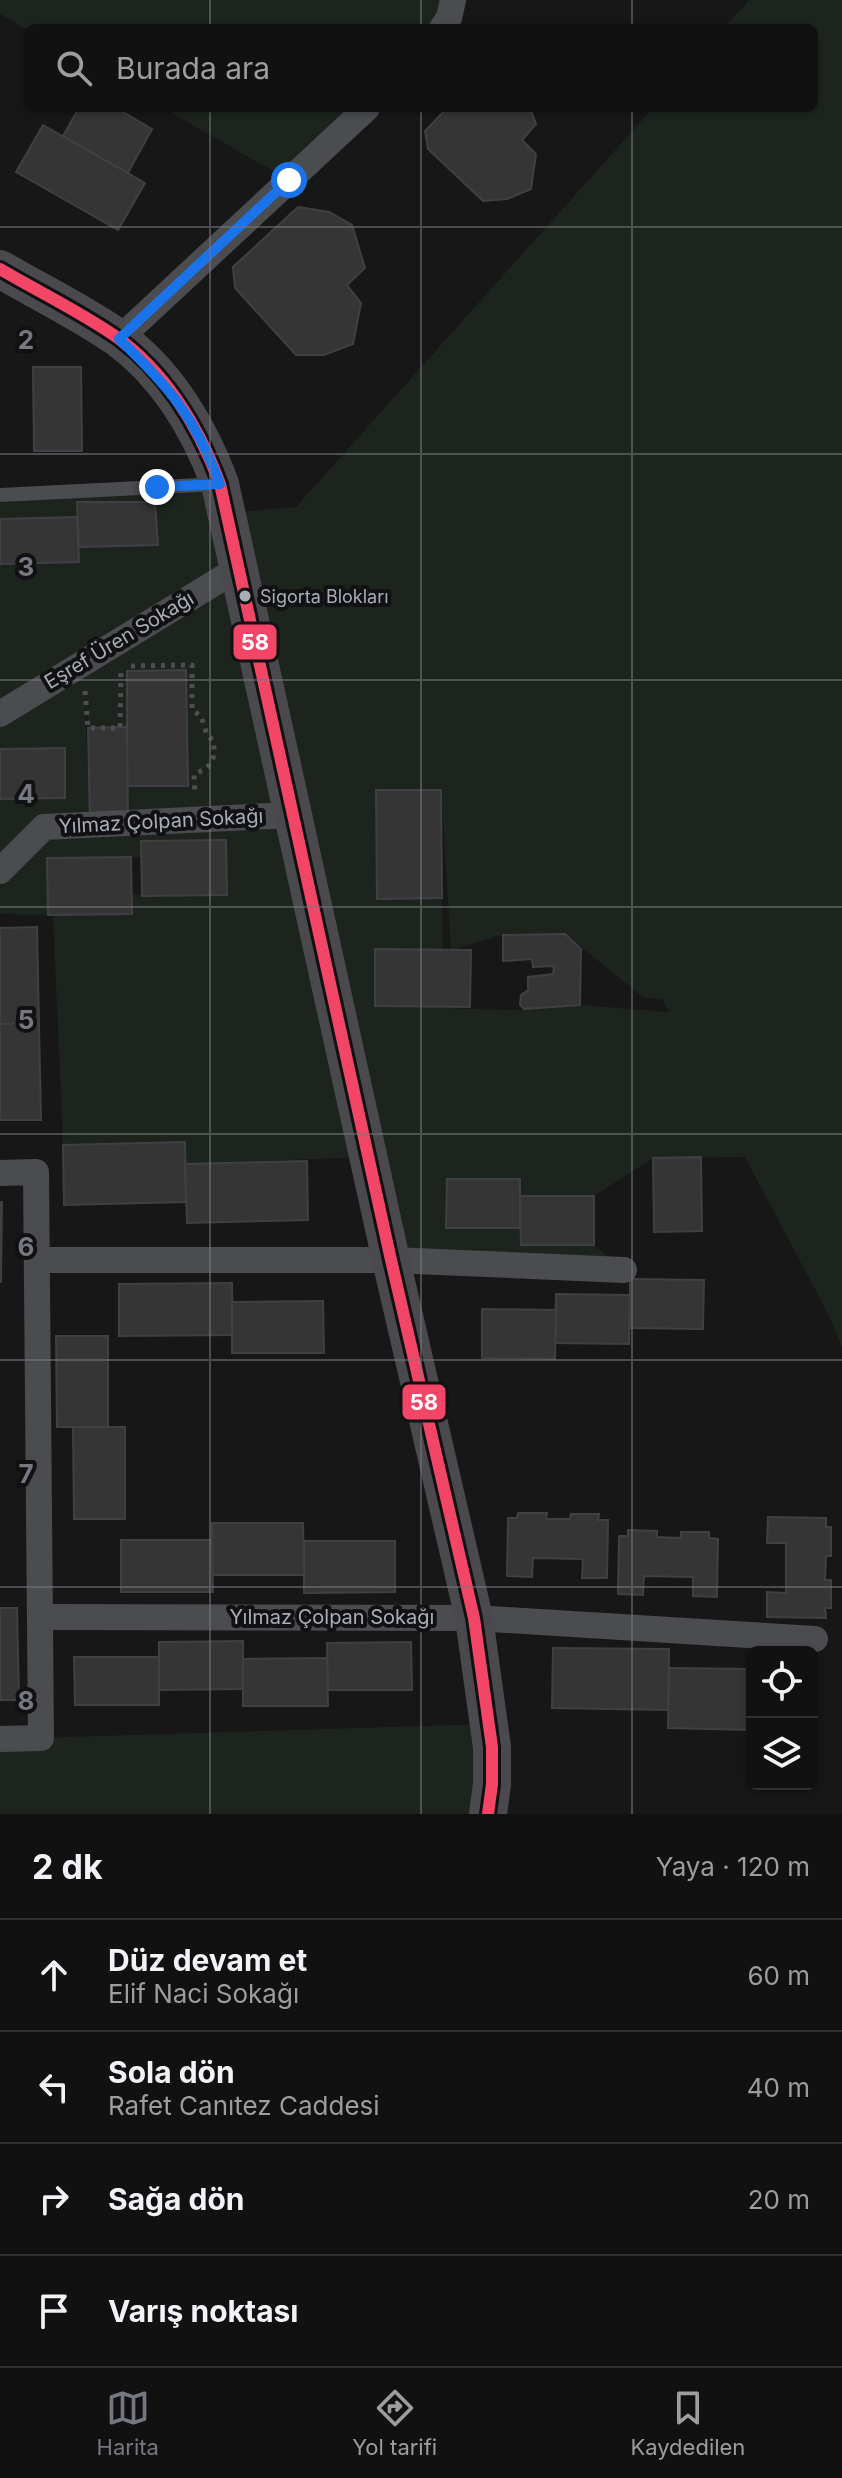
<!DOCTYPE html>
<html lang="tr">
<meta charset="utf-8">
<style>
:root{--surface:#111;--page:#1e1f1f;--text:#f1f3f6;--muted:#9c9d9f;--line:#303131;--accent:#757880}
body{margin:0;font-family:Inter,sans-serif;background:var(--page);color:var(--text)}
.controls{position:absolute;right:24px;bottom:24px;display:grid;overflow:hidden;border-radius:12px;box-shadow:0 2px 6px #0004}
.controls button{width:72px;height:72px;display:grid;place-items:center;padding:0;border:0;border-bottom:2px solid var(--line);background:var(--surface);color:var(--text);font:40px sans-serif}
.stop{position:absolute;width:24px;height:24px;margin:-18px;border:6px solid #1a73e8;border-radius:50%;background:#fff}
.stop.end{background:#1a73e8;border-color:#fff;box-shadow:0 2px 8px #0008}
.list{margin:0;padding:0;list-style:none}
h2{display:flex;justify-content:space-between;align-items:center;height:104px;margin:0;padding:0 32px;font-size:34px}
h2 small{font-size:26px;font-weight:400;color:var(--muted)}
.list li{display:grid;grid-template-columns:52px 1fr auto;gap:24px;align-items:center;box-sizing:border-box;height:112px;padding:0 32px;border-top:2px solid var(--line)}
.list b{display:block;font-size:30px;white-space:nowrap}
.list p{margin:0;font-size:26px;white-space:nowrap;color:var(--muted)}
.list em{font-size:26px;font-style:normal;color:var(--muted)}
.icon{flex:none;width:44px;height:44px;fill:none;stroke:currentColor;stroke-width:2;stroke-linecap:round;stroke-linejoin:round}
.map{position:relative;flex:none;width:842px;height:1814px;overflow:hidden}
.search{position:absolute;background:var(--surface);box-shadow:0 2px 6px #0004;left:24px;right:24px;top:24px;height:88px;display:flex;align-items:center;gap:20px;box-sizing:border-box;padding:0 28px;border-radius:12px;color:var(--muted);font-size:30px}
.sheet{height:552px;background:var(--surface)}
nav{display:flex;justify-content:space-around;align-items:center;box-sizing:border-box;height:112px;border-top:2px solid var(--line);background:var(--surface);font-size:22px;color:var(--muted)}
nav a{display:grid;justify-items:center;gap:4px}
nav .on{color:var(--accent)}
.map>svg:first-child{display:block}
.green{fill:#1d241e;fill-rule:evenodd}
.building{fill:#353536;stroke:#3f4043;stroke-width:2}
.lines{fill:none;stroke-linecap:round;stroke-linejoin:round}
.path{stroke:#4d4e52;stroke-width:5;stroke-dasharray:4 6;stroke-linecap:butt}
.lane{stroke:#4b4c50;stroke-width:14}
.street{stroke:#4b4c50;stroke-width:26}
.secondary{stroke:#4a4a4e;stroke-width:38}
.bus-1-casing{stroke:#111113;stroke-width:18}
.bus-1{stroke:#f34667;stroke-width:12}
.route{stroke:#1a73e8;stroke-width:10}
.grid{fill:none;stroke:#757880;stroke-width:2;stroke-opacity:0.55}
.bus-dot{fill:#a8adb8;stroke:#111113;stroke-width:3}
.labels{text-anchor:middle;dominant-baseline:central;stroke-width:8;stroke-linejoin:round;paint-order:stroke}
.bus-label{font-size:18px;fill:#a8adb8;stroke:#111113;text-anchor:start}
.street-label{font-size:20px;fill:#a8adb8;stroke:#111113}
.grid-label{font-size:26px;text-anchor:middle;font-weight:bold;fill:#757880;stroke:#111113;stroke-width:8;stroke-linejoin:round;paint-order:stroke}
.line-badge{stroke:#111113;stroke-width:3}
.badge-label{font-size:22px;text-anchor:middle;font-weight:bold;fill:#fff}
</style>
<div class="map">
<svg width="842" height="1814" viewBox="0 0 842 1814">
<rect width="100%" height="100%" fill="#171717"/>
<g class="green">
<path d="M0,0H453L442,28H28V30L0,14Z"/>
<path d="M749,0H842V1347L828,1314L745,1157L653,1158L594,1196H520V1179H447V1228H520L521,1244L594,1245L624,1270L391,1260L368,1157L185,1164L184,1142L63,1145L53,915L132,914V895H226V841L141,857L47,858L48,915L0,914V564L79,562V547L158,545L155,502H78L77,517L0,519V495L220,484L227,513L296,507L653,108H814V28H724ZM186,670L188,785L126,786L90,825L85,701L88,728L127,727V671ZM441,790L451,950L503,935L565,934L644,998L662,999L669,1012L580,1005L514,1010L375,1006V949H443L442,898H377L376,791Z"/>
<path d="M163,108H367L289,180Z"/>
<path d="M489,1724L488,1814H0V1739Z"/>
</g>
<g class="building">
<path d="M79,108H116L152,129L128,173L63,136Z"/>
<path d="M447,108H530L536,124L522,140L536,154L531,189L507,199L483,201L428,149L425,131Z"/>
<path d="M43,125L145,183L118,230L16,172Z"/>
<path d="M298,207L329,212L352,225L365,268L347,285L361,303L353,344L324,355H296L235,288L233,267Z"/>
<path d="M33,367H81L82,451H34Z"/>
<path d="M77,502H155L158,545L79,547Z"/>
<path d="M77,517L79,562L0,564V519Z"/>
<path d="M186,670L188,786H127V671Z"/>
<path d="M127,727L128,822L90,824L88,728Z"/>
<path d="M65,748V798L0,799V749Z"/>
<path d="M376,790H441L442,898L377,899Z"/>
<path d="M226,840L227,895L142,896L141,841Z"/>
<path d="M131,857L132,914L48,915L47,858Z"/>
<path d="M37,927L39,1023L0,1024V928Z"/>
<path d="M565,934L581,949L580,1005L524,1009L520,1005L521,995L528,990V977L553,974L554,966L533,967L532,959L503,961V935Z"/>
<path d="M375,949L471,950L470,1007L375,1006Z"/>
<path d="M39,1023L41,1120H0V1024Z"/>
<path d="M185,1142L186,1202L64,1205L63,1145Z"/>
<path d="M701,1157L702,1231L654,1232L653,1158Z"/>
<path d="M307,1161L308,1220L187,1223L185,1164Z"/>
<path d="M447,1179H520V1228H446Z"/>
<path d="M520,1196H594V1245H521Z"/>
<path d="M0,1202H2L1,1282H0Z"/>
<path d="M630,1279L704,1280L703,1329L630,1328Z"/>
<path d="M232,1283L233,1335L119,1336V1284Z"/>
<path d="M556,1294L630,1295L629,1344L555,1343Z"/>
<path d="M323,1301L324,1353H232V1302Z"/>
<path d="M482,1309L556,1310L555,1359L482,1358Z"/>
<path d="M56,1336H108V1427H57Z"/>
<path d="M73,1427H125V1519H74Z"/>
<path d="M518,1513H547L546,1519H570L571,1514H599L598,1520H608L607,1578H582L583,1559L533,1558L532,1577L507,1576L508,1518H517Z"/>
<path d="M768,1517L826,1518V1527H831V1556H826L825,1580H831V1608H825L826,1618L767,1617V1592L786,1593V1543H767Z"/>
<path d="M212,1523H303L304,1575H212Z"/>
<path d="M628,1530L657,1531V1537L681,1538V1532H709V1538L718,1539L717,1597L693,1596V1577L644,1576L643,1595L618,1594L619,1536H628Z"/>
<path d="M121,1540H212L213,1592H121Z"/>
<path d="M304,1541H395V1592L304,1593Z"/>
<path d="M0,1608H17L19,1700H0Z"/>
<path d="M243,1641V1689L159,1690V1642Z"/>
<path d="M411,1642L412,1690H328L327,1643Z"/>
<path d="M553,1648L669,1649L668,1710L552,1708Z"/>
<path d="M74,1657H159V1705H75Z"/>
<path d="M327,1658L328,1706H243V1659Z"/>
<path d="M669,1668L752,1669V1730L668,1728Z"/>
</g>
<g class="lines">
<g class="path">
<path d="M131,666L192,665V710L201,716L207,735L213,740C216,759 213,767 194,774L195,794"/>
<path d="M85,691L88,728H120L121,671"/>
</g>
<path class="lane" d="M0,495L219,484"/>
<g class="street">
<path d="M442,28L449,18L453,0"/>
<path d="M119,339L367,108"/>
<path d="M0,714L239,568"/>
<path d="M0,871L44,827L292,815"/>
<path d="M0,1173L36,1172L41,1738L0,1739"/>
<path d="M37,1260H391L624,1270"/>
<path d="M40,1617L474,1618L815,1639"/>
</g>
<path class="secondary" d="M0,269C39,292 81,312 118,338C167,374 199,428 220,484L391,1260L474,1618L492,1747V1784L488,1814"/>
<defs>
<path id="bus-1" d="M0,269C39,292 81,312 118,338C167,374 199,428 220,484L391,1260L474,1618L492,1747V1784L488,1814"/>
</defs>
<use href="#bus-1" class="bus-1-casing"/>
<use href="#bus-1" class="bus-1"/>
</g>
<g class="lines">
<path class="route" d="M157,487L220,484C195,418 170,387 119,339L289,180"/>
</g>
<path class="grid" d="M210,0V28M421,0V28M632,0V28M210,108V1814M421,108V1814M632,108V1814M0,227H842M0,454H842M0,680H842M0,907H842M0,1134H842M0,1360H842M0,1587H842"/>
<circle class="bus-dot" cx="245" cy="596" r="7"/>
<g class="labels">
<g class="bus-label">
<text x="260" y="596">Sigorta Blokları</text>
</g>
<g class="street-label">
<text transform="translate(119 640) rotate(-31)">Eşref Üren Sokağı</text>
<text transform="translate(161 821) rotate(-3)">Yılmaz Çolpan Sokağı</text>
<text x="332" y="1617">Yılmaz Çolpan Sokağı</text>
</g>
</g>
<g class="grid-label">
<text x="26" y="349">2</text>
<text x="26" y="576">3</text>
<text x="26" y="803">4</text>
<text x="26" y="1029">5</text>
<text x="26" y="1256">6</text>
<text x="26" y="1483">7</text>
<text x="26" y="1710">8</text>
</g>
<g class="line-badge">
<rect x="232" y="623" width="46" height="38" rx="8" fill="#f34667"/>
<rect x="401" y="1383" width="46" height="38" rx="8" fill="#f34667"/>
</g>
<g class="badge-label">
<text x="255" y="650">58</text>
<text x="424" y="1410">58</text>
</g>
</svg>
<div class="controls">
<button><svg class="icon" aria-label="locate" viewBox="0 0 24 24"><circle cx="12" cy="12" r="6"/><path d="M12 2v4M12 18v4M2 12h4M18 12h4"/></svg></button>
<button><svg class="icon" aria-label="layers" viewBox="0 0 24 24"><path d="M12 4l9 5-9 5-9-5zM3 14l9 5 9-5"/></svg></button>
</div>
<div class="stop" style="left:289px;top:180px"></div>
<div class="stop end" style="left:157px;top:487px"></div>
<div class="search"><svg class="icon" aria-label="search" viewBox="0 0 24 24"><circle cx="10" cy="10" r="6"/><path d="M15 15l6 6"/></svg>Burada ara</div>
</div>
<section class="sheet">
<h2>2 dk<small>Yaya · 120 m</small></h2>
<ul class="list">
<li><svg class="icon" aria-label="ahead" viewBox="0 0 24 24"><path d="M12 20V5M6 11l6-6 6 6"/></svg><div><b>Düz devam et</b><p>Elif Naci Sokağı</p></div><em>60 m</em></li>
<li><svg class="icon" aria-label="left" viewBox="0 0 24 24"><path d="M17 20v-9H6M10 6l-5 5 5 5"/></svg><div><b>Sola dön</b><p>Rafet Canıtez Caddesi</p></div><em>40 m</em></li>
<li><svg class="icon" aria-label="right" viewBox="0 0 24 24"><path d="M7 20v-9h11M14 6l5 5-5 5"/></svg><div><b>Sağa dön</b></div><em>20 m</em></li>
<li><svg class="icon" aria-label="arrive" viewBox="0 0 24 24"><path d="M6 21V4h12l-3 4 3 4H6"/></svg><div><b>Varış noktası</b></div></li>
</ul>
</section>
<nav>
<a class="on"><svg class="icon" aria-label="map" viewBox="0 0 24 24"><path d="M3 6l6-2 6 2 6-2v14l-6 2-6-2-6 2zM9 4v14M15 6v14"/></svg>Harita</a>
<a><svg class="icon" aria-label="directions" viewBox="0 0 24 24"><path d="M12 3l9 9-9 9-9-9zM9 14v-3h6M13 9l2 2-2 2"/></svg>Yol tarifi</a>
<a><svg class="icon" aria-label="saved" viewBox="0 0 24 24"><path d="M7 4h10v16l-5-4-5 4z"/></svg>Kaydedilen</a>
</nav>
